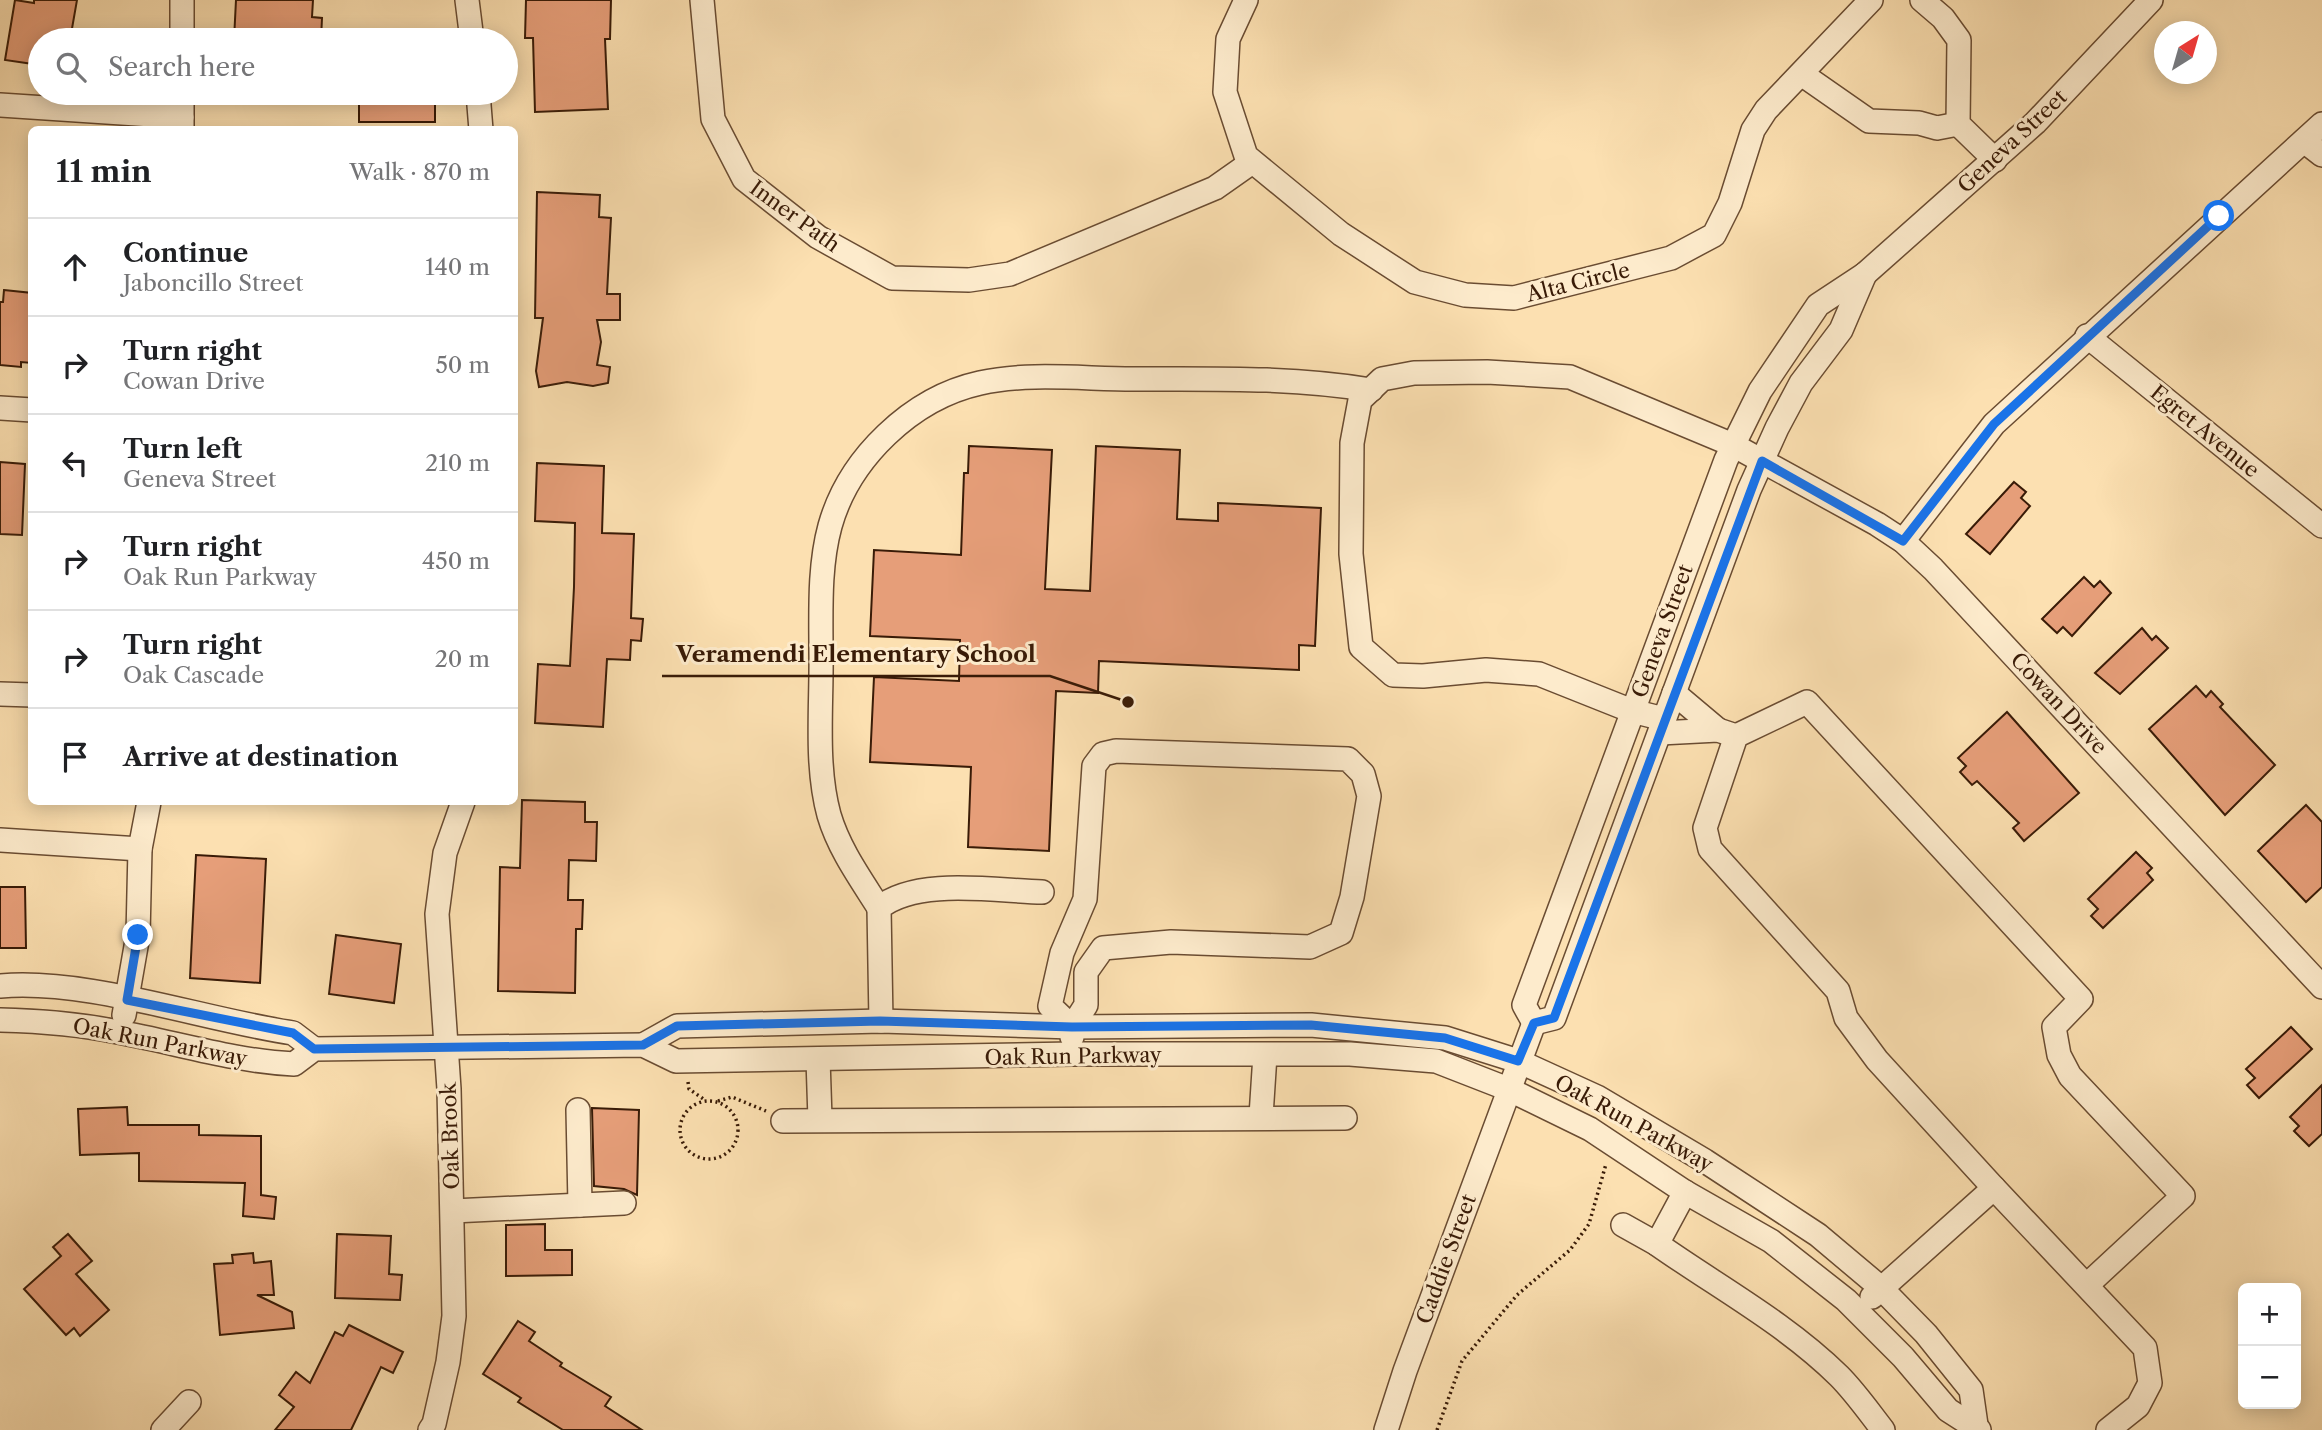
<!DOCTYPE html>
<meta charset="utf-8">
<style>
:root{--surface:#fff;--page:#f6f6f6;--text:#202124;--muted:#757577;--line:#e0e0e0}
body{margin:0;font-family:"Libre Caslon Text",serif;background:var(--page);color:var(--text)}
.controls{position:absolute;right:21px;bottom:21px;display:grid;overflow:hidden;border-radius:10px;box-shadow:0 4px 18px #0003}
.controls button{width:63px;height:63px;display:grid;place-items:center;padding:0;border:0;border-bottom:2px solid var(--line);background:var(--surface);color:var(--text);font:35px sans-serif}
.compass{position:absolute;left:2154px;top:21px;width:63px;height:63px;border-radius:50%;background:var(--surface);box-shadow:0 4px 18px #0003;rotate:37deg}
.stop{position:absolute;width:21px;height:21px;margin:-16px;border:5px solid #1a73e8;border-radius:50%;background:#fff}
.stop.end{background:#1a73e8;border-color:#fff;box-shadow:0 2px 7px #0008}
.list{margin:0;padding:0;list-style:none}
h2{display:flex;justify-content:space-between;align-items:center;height:91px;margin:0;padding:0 28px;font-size:30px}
h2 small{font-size:23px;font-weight:400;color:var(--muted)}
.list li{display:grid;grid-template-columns:46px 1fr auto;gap:21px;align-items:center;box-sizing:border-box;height:98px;padding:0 28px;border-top:2px solid var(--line)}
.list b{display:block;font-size:26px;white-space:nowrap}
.list p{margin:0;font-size:23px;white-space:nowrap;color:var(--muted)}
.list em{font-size:23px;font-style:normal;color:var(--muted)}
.icon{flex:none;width:38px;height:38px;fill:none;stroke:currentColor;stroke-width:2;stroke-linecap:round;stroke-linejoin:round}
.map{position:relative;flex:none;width:2322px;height:1430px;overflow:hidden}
.search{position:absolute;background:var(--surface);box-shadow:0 4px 18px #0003;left:28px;top:28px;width:490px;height:77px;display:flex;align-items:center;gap:18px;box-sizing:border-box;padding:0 24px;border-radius:38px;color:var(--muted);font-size:26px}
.panel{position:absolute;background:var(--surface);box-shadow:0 4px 18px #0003;left:28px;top:126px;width:490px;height:679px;border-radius:10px}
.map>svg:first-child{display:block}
.building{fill:#e69e79;stroke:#391b07;stroke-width:2}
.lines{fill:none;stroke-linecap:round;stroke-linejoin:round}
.minor-casing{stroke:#6a4c32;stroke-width:26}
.path{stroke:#391b07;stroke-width:3.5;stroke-dasharray:2 3.5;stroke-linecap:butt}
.minor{stroke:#fdebcc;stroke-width:23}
.route{stroke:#1a73e8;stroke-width:9}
.labels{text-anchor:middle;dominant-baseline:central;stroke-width:6;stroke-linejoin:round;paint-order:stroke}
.street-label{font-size:21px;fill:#391b07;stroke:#fdebcc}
.leader{fill:none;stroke:#391b07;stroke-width:2.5}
.callout-dot{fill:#391b07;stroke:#fdebcc;stroke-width:2.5}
.callout-label{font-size:23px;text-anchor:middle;font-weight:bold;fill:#391b07;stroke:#fdebcc;stroke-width:6;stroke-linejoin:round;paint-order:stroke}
</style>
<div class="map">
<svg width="2322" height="1430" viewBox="0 0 2322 1430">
<rect width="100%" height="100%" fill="#fce0b1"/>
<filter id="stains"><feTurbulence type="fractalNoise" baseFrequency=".00286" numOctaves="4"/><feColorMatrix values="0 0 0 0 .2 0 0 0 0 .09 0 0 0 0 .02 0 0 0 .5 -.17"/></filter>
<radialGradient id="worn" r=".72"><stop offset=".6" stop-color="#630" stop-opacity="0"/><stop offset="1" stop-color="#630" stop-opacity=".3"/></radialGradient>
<g class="building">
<path d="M15,0L34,3V0H77L70,40H40V65L5,60Z"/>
<path d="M236,0H313L312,17L322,18L321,40H234Z"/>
<path d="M526,0H611L610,39H605L608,109L535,112L533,38H525Z"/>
<rect x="359" y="93" width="76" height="29"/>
<path d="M537,192L600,195L599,217L611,218L607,294H620V320H597L601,342L597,365L610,367L608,383L593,386L567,382L539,387L536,371L543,318H535Z"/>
<path d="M4,290L32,293V363L21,362V367L0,365V302H3Z"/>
<path d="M969,446L1052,450L1045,589L1090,591L1096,446L1180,450L1177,519L1218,521V503L1321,508L1315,646L1299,645V670L1099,661L1098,693L1056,691L1049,851L968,847L971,767L870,762L874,677L959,681L960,640L870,636L874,550L961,555L964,473H968Z"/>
<path d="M0,462L25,464L22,535L0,534Z"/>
<path d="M537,463L604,466L602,533L634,534L631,618L643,619L641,641L631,640L630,660L607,659L603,727L535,723L538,664L570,666L574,587L575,523L535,521Z"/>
<path d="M2014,482L2026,492L2021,498L2030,506L1990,554L1966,534Z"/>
<path d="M2084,577L2094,587L2100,581L2111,593L2072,636L2063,627L2057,633L2042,619Z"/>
<path d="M2142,628L2152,640L2156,636L2168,648L2120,694L2095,673Z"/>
<path d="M2196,686L2206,697L2211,691L2223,704L2220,707L2275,765L2225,815L2149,729Z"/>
<path d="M2007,712L2079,793L2024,841L2013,828L2019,823L1977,781L1972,785L1960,772L1966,766L1958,758Z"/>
<path d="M522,800L585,802V822H597L596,861L569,860L568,900H583L582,929H576L575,993L498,991L500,867L520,868Z"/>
<path d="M2306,805L2322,822V887L2306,902L2258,851Z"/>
<path d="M2136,852L2152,868L2147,873L2153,880L2103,928L2091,916L2098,909L2088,899Z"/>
<path d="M196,855L266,859L260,983L190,978Z"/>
<path d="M0,887H25L26,948H0Z"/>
<path d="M336,935L401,944L394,1003L329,994Z"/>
<path d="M2291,1027L2312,1049L2259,1098L2247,1085L2255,1078L2246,1069Z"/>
<path d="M2322,1085V1134L2309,1146L2294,1131L2299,1126L2290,1117Z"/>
<path d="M127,1107L128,1125H199V1135L261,1136V1195L276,1197L274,1219L243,1216L245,1183L139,1181V1153L80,1155L78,1109Z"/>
<path d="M592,1108L639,1110L637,1195L624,1189L594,1186Z"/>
<path d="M545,1224V1250H572V1275L506,1276V1225Z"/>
<path d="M68,1234L92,1261L76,1274L109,1310L80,1336L74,1328L66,1335L24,1289L61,1256L53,1247Z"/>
<path d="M337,1234L391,1236L389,1274L402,1275L400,1300L335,1298Z"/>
<path d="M253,1253L254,1263L271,1261L274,1295H257L292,1312L294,1328L220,1335L214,1264L233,1263L232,1255Z"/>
<path d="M518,1321L535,1332L529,1341L562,1363L560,1366L611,1397L605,1406L642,1430H563L518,1402L521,1398L483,1374Z"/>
<path d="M349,1325L403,1352L393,1373L381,1367L351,1430H275L294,1407L279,1395L296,1372L310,1383L335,1332L343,1336Z"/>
</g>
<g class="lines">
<defs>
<g id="minor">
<path d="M182,0V40"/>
<path d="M467,0L472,40"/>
<path d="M702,0L713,119L744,179L818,237L892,278L969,280L1010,274L1215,188L1252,162"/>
<path d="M1246,0L1228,39L1225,92L1246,156L1341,234L1415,282L1465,295L1514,298L1671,258L1714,235L1730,203L1753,130L1766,110L1871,0"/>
<path d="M1922,0L1943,18L1959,40L1958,124L1995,160"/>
<path d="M1803,75L1869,121L1919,123L1937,128L1958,124"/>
<path d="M182,93V130"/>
<path d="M478,93L481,130"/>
<path d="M0,105L182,117"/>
<path d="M2304,141L2322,155"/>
<path d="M2087,336L2322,526"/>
<path d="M0,408L32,410"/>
<path d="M1903,541L1994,424L2322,124"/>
<path d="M1674,693L1718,730"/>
<path d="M0,694L32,695"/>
<path d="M1664,719L1632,711L1539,674L1486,670L1423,676L1393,675L1361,647L1351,554L1352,443L1360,400L1382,379L1414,373L1487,372L1570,377L1733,445L1877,524L1903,541L1933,569L2322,987"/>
<path d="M1660,733L1718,730L1736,736"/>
<path d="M0,840L140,849"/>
<path d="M879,908C860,878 839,849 829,815C815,764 822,704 821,652C821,610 819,566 830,526C849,458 912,398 980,383C1029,372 1084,379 1133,379C1212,379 1293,377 1371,390"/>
<path d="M0,986C87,978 204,1020 293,1033L314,1049"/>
<path d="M124,1015L138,935L140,849L149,802"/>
<path d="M0,1020C40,1021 79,1024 118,1032C178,1043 233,1061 294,1064L314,1049L643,1045L676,1061L1072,1054H1350L1436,1061L1508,1089L1590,1129L1685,1192L1771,1241L1846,1300L1903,1357L1948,1410L1979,1430"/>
<path d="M881,1021L879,908C916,877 996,891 1042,892"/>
<path d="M1534,1023L1524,1005L1726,460L1760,391L1818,305L1865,274L2035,123L2151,0"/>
<path d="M1534,1023L1554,1018L1749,490L1777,428L1801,383L1841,330L1865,274"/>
<path d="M1072,1037V1027L1086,1005V972L1103,948L1171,942L1310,947L1341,933L1352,897L1369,796L1363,774L1348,759L1116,751L1103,754L1094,766L1085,899L1062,953L1050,1006L1072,1027"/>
<path d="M643,1045L677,1026L881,1021L1072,1027L1311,1025L1445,1038L1518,1061L1597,1097L1705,1161L1818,1235L1881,1288L1926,1334L1971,1390L1976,1425"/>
<path d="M818,1059L820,1119"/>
<path d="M578,1110L580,1205"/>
<path d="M1261,1116L1265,1055"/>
<path d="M783,1121L1345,1118"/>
<path d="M1994,1188L1877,1060L1846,1018L1838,991L1710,849L1705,828L1736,736L1807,702L2081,999L2054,1027L2059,1055L2070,1076L2183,1196L2087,1285"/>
<path d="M1685,1192L1657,1244C1718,1287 1785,1323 1839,1376C1855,1392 1869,1412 1883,1430"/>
<path d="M453,1211L624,1203"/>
<path d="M1623,1225L1657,1244"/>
<path d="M1872,1297L1994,1188L2145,1348L2150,1383L2138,1406L2108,1430"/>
<path d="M163,1430L189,1402"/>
<path d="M430,1430L434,1424L448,1362L454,1316L449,1089L437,914L445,853L463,802"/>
<path d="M1386,1430L1405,1371L1534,1023"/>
</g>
</defs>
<use href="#minor" class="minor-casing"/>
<g class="path">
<path d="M688,1082L689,1089L705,1100"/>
<circle cx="709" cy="1130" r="29"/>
<path d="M718,1101L732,1097L766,1111"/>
<path d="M1437,1430L1462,1361L1517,1295L1570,1250L1589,1224L1606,1164"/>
</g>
<use href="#minor" class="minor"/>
</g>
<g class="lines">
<path class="route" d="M138,935L127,1000L293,1033L314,1049L643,1045L677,1026L880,1021L1072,1027L1311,1025L1445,1038L1518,1061L1534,1023L1554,1018L1762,461L1903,541L1994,424L2219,216"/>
</g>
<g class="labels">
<g class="street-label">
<text transform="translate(2012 141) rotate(-43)">Geneva Street</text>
<text transform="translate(795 216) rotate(36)">Inner Path</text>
<text transform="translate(1578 282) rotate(-14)">Alta Circle</text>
<text transform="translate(2205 431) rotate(39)">Egret Avenue</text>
<text transform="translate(1662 631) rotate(-70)">Geneva Street</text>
<text transform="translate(2059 703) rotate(47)">Cowan Drive</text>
<text transform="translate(160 1042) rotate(11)">Oak Run Parkway</text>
<text transform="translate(1073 1056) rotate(-1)">Oak Run Parkway</text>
<text transform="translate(1634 1123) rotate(29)">Oak Run Parkway</text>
<text transform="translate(450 1136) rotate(-92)">Oak Brook</text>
<text transform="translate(1446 1259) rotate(-70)">Caddie Street</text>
</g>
</g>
<path class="leader" d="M1128 702L1050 676H662"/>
<circle class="callout-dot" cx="1128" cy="702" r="7"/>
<g class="callout-label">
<text x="856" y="662">Veramendi Elementary School</text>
</g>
<rect width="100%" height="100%" filter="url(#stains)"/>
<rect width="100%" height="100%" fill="url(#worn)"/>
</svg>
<div class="controls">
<button>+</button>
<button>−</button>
</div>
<svg class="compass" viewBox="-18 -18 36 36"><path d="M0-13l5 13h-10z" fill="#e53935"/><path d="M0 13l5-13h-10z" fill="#757577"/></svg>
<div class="stop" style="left:2219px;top:216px"></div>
<div class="stop end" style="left:138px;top:935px"></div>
<div class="search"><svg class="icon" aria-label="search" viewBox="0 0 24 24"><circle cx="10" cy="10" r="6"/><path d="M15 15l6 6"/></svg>Search here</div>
<section class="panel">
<h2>11 min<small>Walk · 870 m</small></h2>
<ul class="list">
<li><svg class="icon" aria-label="ahead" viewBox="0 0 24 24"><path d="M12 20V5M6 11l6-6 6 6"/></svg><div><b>Continue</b><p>Jaboncillo Street</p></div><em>140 m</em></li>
<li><svg class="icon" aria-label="right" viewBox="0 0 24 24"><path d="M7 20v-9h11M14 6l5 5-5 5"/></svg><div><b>Turn right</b><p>Cowan Drive</p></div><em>50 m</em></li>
<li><svg class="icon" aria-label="left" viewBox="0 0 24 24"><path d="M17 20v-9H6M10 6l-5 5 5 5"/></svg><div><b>Turn left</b><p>Geneva Street</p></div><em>210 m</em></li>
<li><svg class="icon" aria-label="right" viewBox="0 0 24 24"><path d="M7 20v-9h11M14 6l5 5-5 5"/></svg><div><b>Turn right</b><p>Oak Run Parkway</p></div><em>450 m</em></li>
<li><svg class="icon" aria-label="right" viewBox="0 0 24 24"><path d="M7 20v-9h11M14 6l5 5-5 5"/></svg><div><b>Turn right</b><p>Oak Cascade</p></div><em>20 m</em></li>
<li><svg class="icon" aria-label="arrive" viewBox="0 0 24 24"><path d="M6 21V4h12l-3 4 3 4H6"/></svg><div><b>Arrive at destination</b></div></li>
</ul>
</section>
</div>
